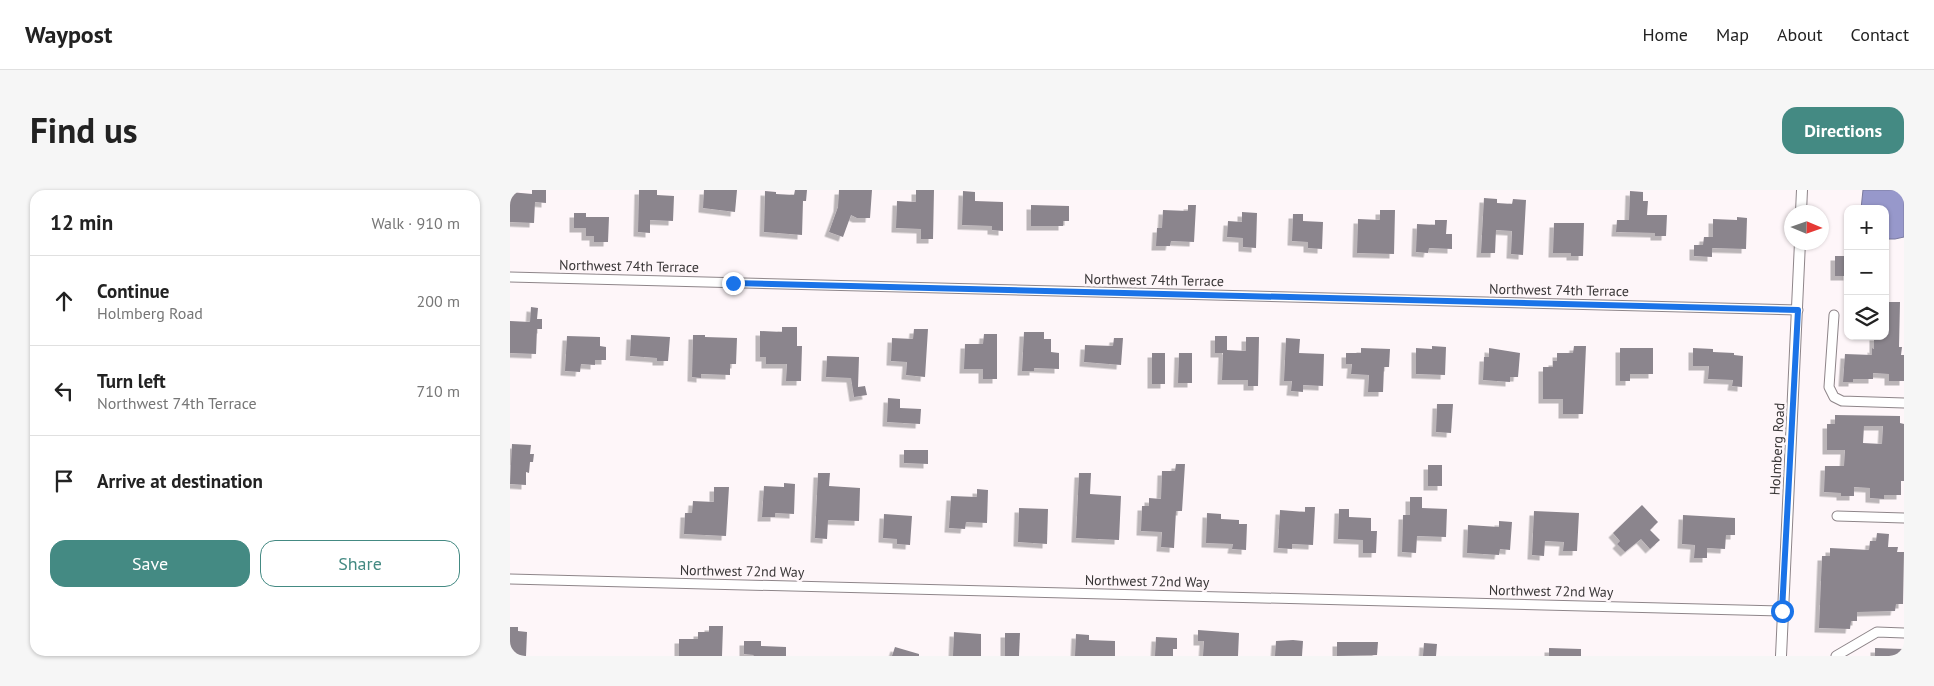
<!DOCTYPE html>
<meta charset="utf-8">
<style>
:root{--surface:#fff;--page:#f6f6f6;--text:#222;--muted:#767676;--line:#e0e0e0;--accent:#448a83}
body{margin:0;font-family:"PT Sans",sans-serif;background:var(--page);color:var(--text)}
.controls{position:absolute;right:15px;top:15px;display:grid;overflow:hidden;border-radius:10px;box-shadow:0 1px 4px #0004}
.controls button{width:45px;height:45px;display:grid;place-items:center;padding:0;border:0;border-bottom:1px solid var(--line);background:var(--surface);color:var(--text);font:25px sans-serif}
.compass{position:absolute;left:1274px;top:15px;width:45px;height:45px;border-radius:50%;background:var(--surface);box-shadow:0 1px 4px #0004;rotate:92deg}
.stop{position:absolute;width:15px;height:15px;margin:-11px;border:4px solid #1a73e8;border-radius:50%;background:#fff}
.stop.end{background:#1a73e8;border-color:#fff;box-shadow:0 1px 5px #0008}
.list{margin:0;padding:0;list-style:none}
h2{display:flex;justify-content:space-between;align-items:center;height:65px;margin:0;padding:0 20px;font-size:21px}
h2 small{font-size:16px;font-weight:400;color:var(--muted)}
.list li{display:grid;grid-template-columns:32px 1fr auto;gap:15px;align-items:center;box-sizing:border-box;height:90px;padding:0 20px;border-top:1px solid var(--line)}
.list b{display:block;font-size:19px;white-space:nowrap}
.list p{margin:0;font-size:16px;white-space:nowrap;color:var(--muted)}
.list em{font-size:16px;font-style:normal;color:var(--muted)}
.actions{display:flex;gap:10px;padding:15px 20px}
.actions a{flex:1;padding:11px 0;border:1px solid var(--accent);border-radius:15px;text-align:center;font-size:18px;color:var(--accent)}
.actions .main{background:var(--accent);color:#fff}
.icon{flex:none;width:28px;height:28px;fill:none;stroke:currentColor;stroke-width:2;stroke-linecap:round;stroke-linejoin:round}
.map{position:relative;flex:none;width:1394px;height:466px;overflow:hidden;border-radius:15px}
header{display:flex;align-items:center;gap:30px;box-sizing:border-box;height:70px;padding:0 25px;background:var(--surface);border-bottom:1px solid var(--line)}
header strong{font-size:24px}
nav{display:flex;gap:28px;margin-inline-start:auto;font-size:18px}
.intro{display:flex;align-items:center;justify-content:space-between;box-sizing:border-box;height:120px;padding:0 30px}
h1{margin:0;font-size:35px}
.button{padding:12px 22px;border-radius:15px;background:var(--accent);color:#fff;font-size:18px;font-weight:700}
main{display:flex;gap:30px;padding:0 30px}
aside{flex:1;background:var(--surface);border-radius:15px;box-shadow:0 1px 4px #0004}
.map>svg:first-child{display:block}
.water{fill:#9798cb;stroke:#7a7a9e}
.building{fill:#8b858d;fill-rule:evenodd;filter:url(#shadow)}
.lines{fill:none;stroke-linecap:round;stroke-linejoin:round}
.minor-casing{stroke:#8e8589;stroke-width:11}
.tertiary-casing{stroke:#8e8589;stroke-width:12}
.minor{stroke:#fff;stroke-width:9}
.tertiary{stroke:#fff;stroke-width:10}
.route{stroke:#1a73e8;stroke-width:6}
.labels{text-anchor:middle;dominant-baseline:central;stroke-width:5;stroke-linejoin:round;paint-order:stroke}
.street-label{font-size:14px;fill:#383536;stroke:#fef6f9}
</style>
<header>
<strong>Waypost</strong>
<nav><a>Home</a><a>Map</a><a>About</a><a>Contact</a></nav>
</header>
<div class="intro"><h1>Find us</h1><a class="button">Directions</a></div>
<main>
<aside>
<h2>12 min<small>Walk · 910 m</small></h2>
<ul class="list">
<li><svg class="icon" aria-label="ahead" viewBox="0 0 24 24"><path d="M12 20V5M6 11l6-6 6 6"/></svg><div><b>Continue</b><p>Holmberg Road</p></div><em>200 m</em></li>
<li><svg class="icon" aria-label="left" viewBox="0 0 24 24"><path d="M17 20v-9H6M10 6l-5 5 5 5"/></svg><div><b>Turn left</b><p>Northwest 74th Terrace</p></div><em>710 m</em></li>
<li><svg class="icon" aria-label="arrive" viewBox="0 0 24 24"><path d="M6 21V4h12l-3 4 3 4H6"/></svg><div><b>Arrive at destination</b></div></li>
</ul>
<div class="actions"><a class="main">Save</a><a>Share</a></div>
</aside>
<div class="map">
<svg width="1394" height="466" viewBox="0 0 1394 466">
<defs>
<filter id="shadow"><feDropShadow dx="-4.5" dy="4.5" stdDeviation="0" flood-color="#0004"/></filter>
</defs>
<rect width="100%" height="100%" fill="#fef6f9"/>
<path class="water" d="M1353,0H1394V47L1385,49H1375V19H1351Z"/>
<g class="building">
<path d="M22,0H36V13L25,12L24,33L0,32V2L22,4Z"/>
<path d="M129,0H147V5L164,6L163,31L140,30V43L128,42Z"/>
<path d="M194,0H227L225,22L193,18Z"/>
<path d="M285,0H297L296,11H293L292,45L254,42L255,1L266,2V4L284,5Z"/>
<path d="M329,0H362L360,28H347L341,25L333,47L319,42L328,17Z"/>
<path d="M406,0H424L423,49H411V39L386,38L387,11L406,12Z"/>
<path d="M453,1L465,2V11L493,12V41L482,40V36L452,35Z"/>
<path d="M1120,1L1133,2V11H1138L1137,25H1157L1156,46H1145V43L1106,42L1107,30H1119Z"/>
<path d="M974,8L987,9V13L1002,14L1003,9L1016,10L1013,65L1001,64L1002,41L986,40L985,63H971Z"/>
<path d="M521,15L559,16V31H553V36H521Z"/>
<path d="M678,15H686L684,52L661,51L660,56H646L647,38H652L653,20L678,21Z"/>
<path d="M870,20H885L884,64L847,63L848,29L870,30Z"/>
<path d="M732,22L747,23L746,58L733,57V48L717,47L718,31L732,32Z"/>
<path d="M64,23H76V27H99L98,52H84V46H76V38H64Z"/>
<path d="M783,24H793V31L813,32L812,59L798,58V52L782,51Z"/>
<path d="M1227,27L1237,28L1236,59L1202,58V67L1184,66V55H1193L1194,47H1203V29L1227,30Z"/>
<path d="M925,30H937L936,44H942V59L919,58L918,63L906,62L907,34L925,35Z"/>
<path d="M1044,33H1074L1073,66H1061V63H1043Z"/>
<rect x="1325" y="66" width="13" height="20"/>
<path d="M1375,112H1390L1389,157H1392L1391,165H1394V191H1379V184L1363,183V189H1343V192H1333L1335,164L1362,165V158L1364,159V146H1375Z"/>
<path d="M21,117L28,118L27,129H32V139H27L26,164L0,163V131L20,132Z"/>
<path d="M272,137H287V156H292L291,191H276L277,174H256V167H250V141L272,142Z"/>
<path d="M404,139H418L415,187L396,185L397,172L381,171L382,148L403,149Z"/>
<path d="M514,142H534V149H541V162L549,163V179L524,178V181H512Z"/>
<path d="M474,144H487V189H473V179H454L455,154H473Z"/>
<path d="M121,145L160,147L158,171H147V168L120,166Z"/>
<path d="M183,145H195V147L227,148L226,174H220V185L191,184V188L182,187Z"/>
<path d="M57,146L90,147V156L96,157V170H85V175L71,174L70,182L55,181Z"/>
<path d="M705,146H717V160L736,161V147H749L748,196H738V190H712L713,163H705Z"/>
<path d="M604,148H613L611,175L574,172L575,155L603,156Z"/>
<path d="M776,148L790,149L789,163L814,164L813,196L793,195V202L781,201L782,191H774Z"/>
<path d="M922,156L936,157L935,185L906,184V158L922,159Z"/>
<path d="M1064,156H1076L1073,224H1053V209H1033V177H1043V171H1047V163H1063Z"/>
<path d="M851,158L880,159L879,177H874L873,202H858L859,185L841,184L842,174H836V163H851Z"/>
<path d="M979,158L1010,163L1008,187H1000V192L973,190L974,167H979Z"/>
<path d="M1110,158H1143V184H1120V191H1110Z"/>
<path d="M1183,158L1203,159V162L1224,163V165L1233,166L1232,197L1222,196L1223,190L1198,189L1199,176H1183Z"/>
<rect x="642" y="163" width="13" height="31"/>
<path d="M669,163H682V193H668Z"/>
<path d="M317,166L349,167L348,197L355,196L357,205L344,207L341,188L316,187Z"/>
<path d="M378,208L390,209V218L411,219L410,234L377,232Z"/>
<path d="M927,214H943L941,243L926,242Z"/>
<path d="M1325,225L1390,226V233L1394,234V291H1391V305H1374V309L1360,308V298L1344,297V306H1331V303L1314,302L1315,276H1334L1335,260H1317V234H1325ZM1354,236H1373L1372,254L1353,253Z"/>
<path d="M2,254L21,255L20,264H24L23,272H20L19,283L16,282V295L0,294Z"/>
<path d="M394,260H418V274L394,273Z"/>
<path d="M666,274H675L672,321H666L664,358L651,357L652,342L631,341L632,316H639V308L651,309L652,281H665Z"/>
<rect x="918" y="275" width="14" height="21"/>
<path d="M308,283H320L319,296L350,298L349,331L318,330L317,349L305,348Z"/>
<path d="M569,283H581L580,304L611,306L609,350L566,348Z"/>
<path d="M274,293L285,294L284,324L265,323V327H252L254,296L274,297Z"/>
<path d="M204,297H219L216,346L174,344L175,323H182L183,311L204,312Z"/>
<path d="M467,299L478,300L477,333L456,332L455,339L439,338L441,306L467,307Z"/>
<path d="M900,307H912V318L937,319L936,347L907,346L906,363L892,362L893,325H900Z"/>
<path d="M1132,315L1148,332L1140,340L1150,350L1140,359L1131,349L1115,362L1107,354L1110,351L1103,343Z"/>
<path d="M795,317H805L803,355L782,354V359L768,358L770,320L795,322Z"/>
<path d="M509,318L538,319L537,354L508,352Z"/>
<path d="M829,319H839V327L861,328V341H867L866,363H853V350L828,349Z"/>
<path d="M1024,321L1069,323L1067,361H1053L1054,352L1035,351L1034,366L1022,365Z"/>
<path d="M697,323L711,324V329L729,330V334H737L736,360L722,359L723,354L696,353Z"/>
<path d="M374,324L402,326L400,355L387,354V349L373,348Z"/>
<path d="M1173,325L1225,328V345H1216L1215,359L1197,358V368H1184L1185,355L1172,354Z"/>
<path d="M989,331L1002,332L1000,360L990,359L989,365L957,363L958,335L989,337Z"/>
<path d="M1367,343L1379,344L1378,357H1388L1387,362H1394L1393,414H1386L1385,421L1347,422V431H1341L1340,439L1309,438L1312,366H1320V358L1359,360L1360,351H1366Z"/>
<path d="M199,436H213L212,466H169V449H188V442H199Z"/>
<path d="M0,437H8V441L17,442L16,466H4V464L0,463Z"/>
<path d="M688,440L729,443L728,466H693L694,451H688Z"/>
<path d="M444,442L471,444V466H443Z"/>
<path d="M495,443H510L509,466H495Z"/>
<path d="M566,444L579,445V450L605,451V466H565Z"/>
<path d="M646,447L667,448V459H663V466H645Z"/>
<path d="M783,450L793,451L792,466H765L766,451Z"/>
<path d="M234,451H251V456L276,457V466H243L244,465L234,464Z"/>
<path d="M827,452H868L867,465L827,466Z"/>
<path d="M914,453L927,454L926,466H913Z"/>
<path d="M385,457L409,464V466H382Z"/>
<path d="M1039,458L1071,459V466H1039Z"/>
<path d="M1365,458L1394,459V466H1365Z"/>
</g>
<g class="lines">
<defs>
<g id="minor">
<path d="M0,87L1288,120"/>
<path d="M1324,125L1319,197L1324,207L1332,211L1394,213"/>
<path d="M1327,326L1394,328"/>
<path d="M0,389L1272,421"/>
<path d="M1326,466L1367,442L1394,443"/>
</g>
<g id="tertiary">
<path d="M1291,22L1292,0"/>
<path d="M1271,466L1290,52"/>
</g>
</defs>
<use href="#minor" class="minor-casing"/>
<use href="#tertiary" class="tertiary-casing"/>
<use href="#minor" class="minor"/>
<use href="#tertiary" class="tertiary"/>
</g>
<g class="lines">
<path class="route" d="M223,93L1288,120L1272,421"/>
</g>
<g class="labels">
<g class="street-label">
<text transform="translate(119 76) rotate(1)">Northwest 74th Terrace</text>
<text transform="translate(644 90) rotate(1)">Northwest 74th Terrace</text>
<text transform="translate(1049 100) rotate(1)">Northwest 74th Terrace</text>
<text transform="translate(1267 259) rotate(-87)">Holmberg Road</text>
<text transform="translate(232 381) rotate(1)">Northwest 72nd Way</text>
<text transform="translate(637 391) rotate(1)">Northwest 72nd Way</text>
<text transform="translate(1041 401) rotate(1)">Northwest 72nd Way</text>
</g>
</g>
</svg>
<div class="controls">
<button>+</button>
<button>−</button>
<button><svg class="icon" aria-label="layers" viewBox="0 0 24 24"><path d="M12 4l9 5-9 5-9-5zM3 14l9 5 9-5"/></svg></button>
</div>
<svg class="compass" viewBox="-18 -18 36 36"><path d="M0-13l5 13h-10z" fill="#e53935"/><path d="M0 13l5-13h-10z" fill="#767676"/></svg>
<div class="stop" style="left:1272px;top:421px"></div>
<div class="stop end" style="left:223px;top:93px"></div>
</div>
</main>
